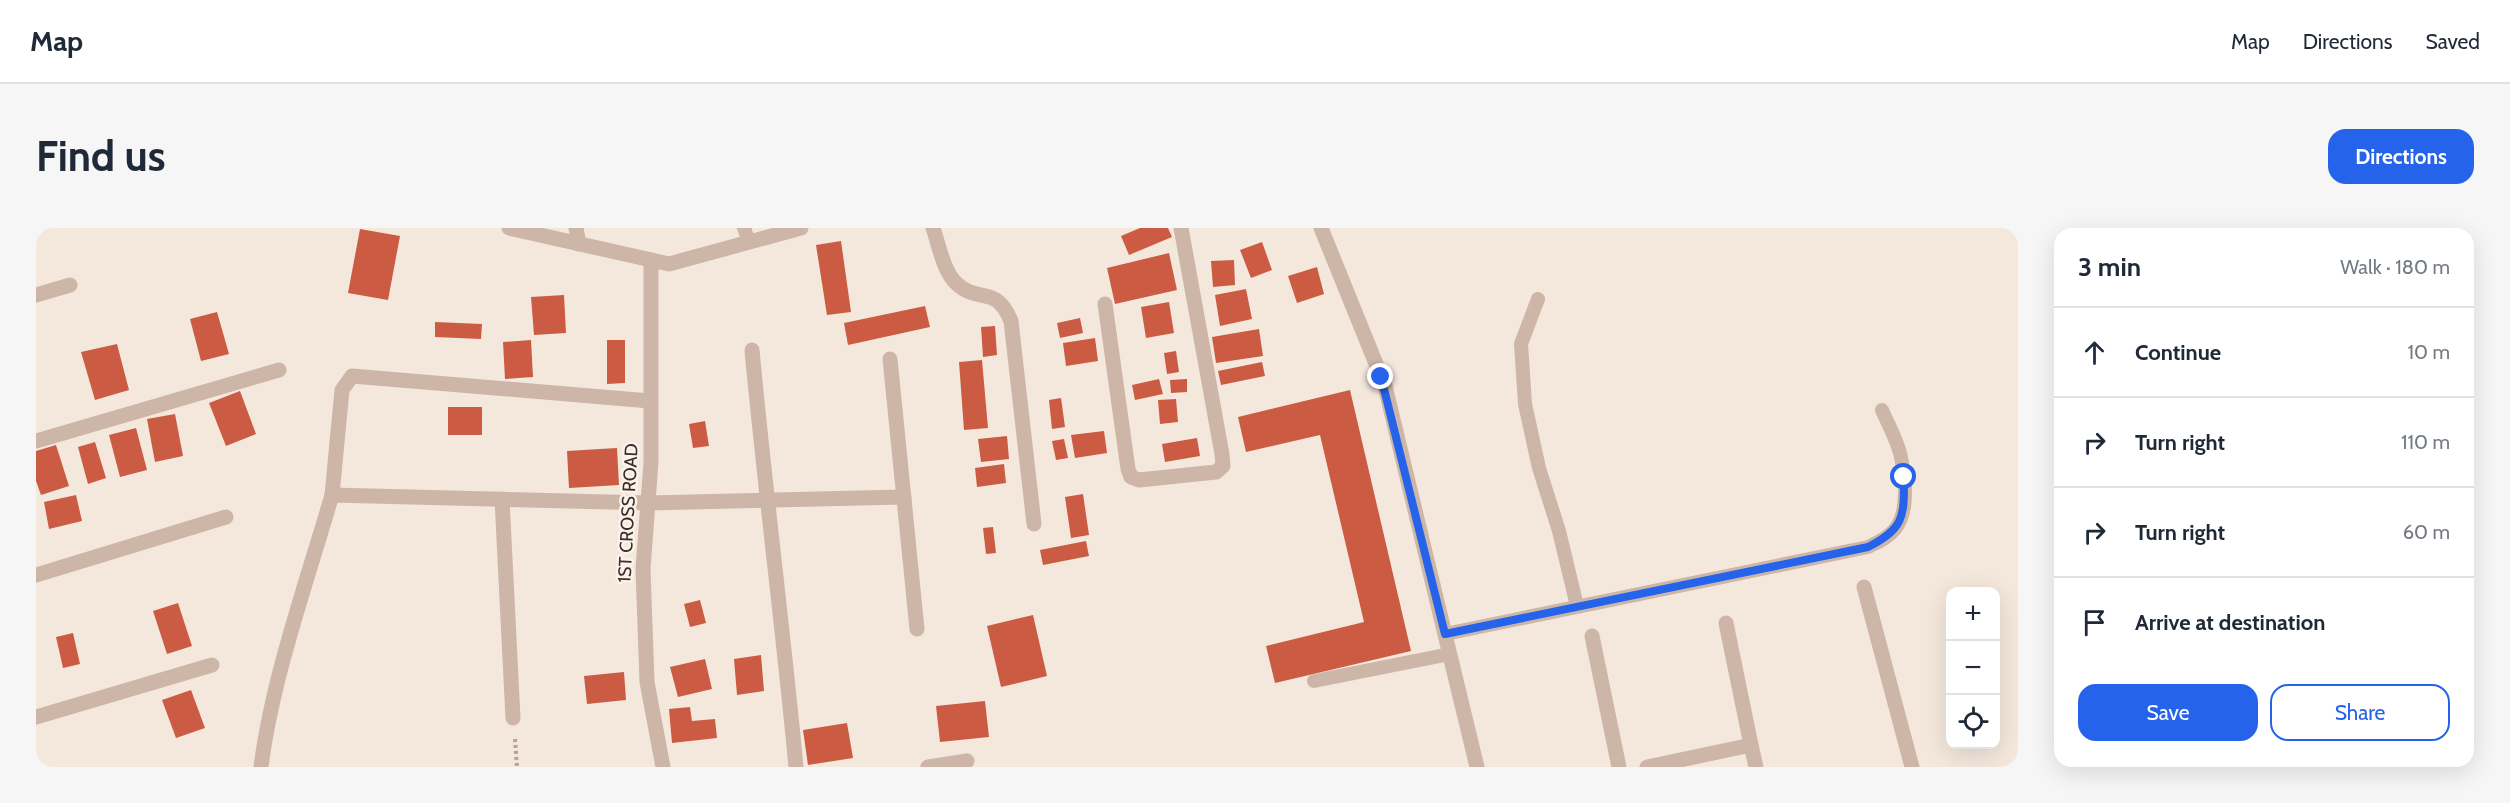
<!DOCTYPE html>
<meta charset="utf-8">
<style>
:root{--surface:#fff;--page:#f6f6f7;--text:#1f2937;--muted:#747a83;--line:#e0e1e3;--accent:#2563eb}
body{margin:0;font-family:Cabin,sans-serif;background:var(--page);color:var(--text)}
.controls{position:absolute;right:18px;bottom:18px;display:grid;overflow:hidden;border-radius:12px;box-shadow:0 6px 24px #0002}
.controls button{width:54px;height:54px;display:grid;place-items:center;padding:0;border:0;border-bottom:2px solid var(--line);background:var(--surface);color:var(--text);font:30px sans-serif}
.stop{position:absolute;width:18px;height:18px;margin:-14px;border:4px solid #2563eb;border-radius:50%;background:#fff}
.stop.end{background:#2563eb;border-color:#fff;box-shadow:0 2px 6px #0008}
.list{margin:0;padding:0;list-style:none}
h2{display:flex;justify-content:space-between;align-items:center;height:78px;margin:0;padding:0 24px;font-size:26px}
h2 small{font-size:20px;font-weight:400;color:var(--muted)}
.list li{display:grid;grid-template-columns:39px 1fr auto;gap:18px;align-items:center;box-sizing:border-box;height:90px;padding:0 24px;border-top:2px solid var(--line)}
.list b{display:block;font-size:22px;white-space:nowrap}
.list em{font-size:20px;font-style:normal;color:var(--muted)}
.actions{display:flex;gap:12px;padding:18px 24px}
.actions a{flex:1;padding:14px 0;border:2px solid var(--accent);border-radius:18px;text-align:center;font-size:21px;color:var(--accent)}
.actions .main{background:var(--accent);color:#fff}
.icon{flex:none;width:33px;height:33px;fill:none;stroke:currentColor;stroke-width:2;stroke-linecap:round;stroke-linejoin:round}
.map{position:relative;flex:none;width:1982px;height:539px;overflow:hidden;border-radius:18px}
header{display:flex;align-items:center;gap:36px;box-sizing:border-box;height:84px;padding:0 30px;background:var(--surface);border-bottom:2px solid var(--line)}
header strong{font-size:28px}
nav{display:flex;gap:33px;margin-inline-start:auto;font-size:21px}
.intro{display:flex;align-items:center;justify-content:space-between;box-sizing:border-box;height:144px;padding:0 36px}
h1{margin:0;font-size:42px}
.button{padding:15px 27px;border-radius:18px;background:var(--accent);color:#fff;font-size:21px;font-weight:700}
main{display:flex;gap:36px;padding:0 36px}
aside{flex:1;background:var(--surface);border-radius:18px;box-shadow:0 6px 24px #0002}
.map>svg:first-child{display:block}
.building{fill:#cb5b43}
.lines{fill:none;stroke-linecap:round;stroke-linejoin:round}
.path{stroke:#b9a092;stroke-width:4;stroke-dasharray:3 3;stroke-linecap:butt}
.lane{stroke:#cdb6a8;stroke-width:14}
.street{stroke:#cdb6a8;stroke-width:15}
.route{stroke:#2563eb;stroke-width:8}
.labels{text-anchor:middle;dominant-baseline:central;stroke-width:5;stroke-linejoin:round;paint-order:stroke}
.street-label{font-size:18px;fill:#392d29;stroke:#fbf2ea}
</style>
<header>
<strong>Map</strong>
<nav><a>Map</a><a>Directions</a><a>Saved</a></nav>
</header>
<div class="intro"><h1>Find us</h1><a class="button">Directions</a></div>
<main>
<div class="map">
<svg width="1982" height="539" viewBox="0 0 1982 539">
<rect width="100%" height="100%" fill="#f4e8dd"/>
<g class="building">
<path d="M1104,0H1132L1136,9L1093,27L1085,8Z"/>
<path d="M324,1L364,8L352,72L312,65Z"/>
<path d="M805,13L815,84L791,87L780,17Z"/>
<path d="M1226,14L1236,42L1215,50L1204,22Z"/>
<path d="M1133,25L1141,62L1079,76L1071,40Z"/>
<path d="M1198,32L1199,57L1177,59L1175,33Z"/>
<path d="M1281,39L1288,66L1261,75L1252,48Z"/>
<path d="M1210,61L1216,91L1184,98L1179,67Z"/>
<path d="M528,67L530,105L498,107L495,69Z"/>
<path d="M1133,74L1138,105L1110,110L1105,79Z"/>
<path d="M889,78L894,99L812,117L808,95Z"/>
<path d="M181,84L193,126L165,133L154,91Z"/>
<path d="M1044,90L1047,105L1024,110L1021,95Z"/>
<path d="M399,94L446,96L445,111L399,109Z"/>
<path d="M959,98L961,127L947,129L945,99Z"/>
<path d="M1223,101L1227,128L1180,135L1176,109Z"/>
<path d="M1059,110L1062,133L1030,138L1027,115Z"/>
<path d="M495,112L497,149L469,151L467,114Z"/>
<path d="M571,112H589V155L571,156Z"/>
<path d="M81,116L93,162L59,172L45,124Z"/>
<path d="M1140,123L1143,144L1131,146L1128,125Z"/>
<path d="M946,132L952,200L928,202L923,134Z"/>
<path d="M1226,134L1229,148L1185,157L1182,143Z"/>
<path d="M1123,151L1127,166L1099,172L1096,157Z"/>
<path d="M1151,151V164L1135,165L1134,152Z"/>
<path d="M1314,162L1375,423L1239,455L1230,418L1328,394L1284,207L1210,224L1202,189Z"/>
<path d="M204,163L220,206L190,218L173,175Z"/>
<path d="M1025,170L1029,199L1016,201L1013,172Z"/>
<path d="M1140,171L1142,194L1124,196L1122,172Z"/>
<rect x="412" y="179" width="34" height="28"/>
<path d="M139,186L147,228L119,234L111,191Z"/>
<path d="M669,193L673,218L657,220L653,196Z"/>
<path d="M100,200L111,242L84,249L73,207Z"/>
<path d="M1068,203L1071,225L1039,230L1035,207Z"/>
<path d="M971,208L973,231L945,234L942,211Z"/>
<path d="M1161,210L1164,228L1129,234L1126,216Z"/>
<path d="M1028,211L1032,230L1020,232L1016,213Z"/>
<path d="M59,214L70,250L52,256L42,219Z"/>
<path d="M20,217L33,258L5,267L0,253V223Z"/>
<path d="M581,220L583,257L533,260L531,223Z"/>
<path d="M968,236L970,255L941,259L939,240Z"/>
<path d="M1047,266L1053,307L1035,310L1029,269Z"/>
<path d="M40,267L46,293L13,301L8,274Z"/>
<path d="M957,299L960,325L950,326L947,300Z"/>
<path d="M1050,313L1053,328L1007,337L1004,322Z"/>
<path d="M664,372L670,395L654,399L648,376Z"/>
<path d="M142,375L156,418L131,426L117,383Z"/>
<path d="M997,387L1011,448L965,459L951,398Z"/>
<path d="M37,405L44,436L27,440L20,409Z"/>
<path d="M725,427L728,463L701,467L698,431Z"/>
<path d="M669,431L676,461L642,469L634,439Z"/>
<path d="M588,444L590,472L551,476L548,448Z"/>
<path d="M155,462L169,500L140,510L126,472Z"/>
<path d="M949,473L953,509L904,514L900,478Z"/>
<path d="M654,479L656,493L679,491L681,510L636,515L633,481Z"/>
<path d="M811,495L817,530L772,537L767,502Z"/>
</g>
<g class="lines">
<path class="path" d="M479,511L481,539"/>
<g class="lane">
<path d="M708,0L713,14"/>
<path d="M1502,71L1485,116L1489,176L1503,240L1523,303L1541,378"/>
<path d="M1409,406L1832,319C1842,314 1852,310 1859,301C1874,283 1869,246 1864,225C1860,210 1852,196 1846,182"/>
<path d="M1278,453L1414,426"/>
</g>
<g class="street">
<path d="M473,0L633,36L765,0"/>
<path d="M540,0L543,16"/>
<path d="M897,0C903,17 907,43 921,56C943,76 960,56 975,93L998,296"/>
<path d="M1285,0L1349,158L1441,539"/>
<path d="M615,32V234L607,341L611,454L627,539"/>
<path d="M0,67L34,57"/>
<path d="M1069,76L1092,241L1095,249L1103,252L1180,244L1187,238L1186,226L1145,0"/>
<path d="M716,122C729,262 747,400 760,539"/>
<path d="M854,131L881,401"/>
<path d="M0,213L243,142"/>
<path d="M296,267L306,162L316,148L614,173"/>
<path d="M466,271L477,490"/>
<path d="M0,347L190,289"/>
<path d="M1828,359L1876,539"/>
<path d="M1690,395L1715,517"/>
<path d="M1556,408L1583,539"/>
<path d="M0,489L176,437"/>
<path d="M225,539C236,451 271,353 296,267L612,275L868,269"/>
<path d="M892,539L931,533"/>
<path d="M1611,539L1715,517L1720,539"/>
</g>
</g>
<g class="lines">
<path class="route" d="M1345,149L1409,406L1832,319C1869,300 1868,288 1868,249"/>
</g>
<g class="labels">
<g class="street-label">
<text transform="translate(592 285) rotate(-87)">1ST CROSS ROAD</text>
</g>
</g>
</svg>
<div class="controls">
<button>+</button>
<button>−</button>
<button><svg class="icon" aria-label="locate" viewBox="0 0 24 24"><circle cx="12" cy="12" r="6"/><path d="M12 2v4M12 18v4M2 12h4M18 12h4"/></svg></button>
</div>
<div class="stop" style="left:1868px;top:249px"></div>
<div class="stop end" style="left:1345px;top:149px"></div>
</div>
<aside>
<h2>3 min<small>Walk · 180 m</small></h2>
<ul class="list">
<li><svg class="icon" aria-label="ahead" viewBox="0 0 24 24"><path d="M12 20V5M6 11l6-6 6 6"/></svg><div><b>Continue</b></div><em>10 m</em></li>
<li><svg class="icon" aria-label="right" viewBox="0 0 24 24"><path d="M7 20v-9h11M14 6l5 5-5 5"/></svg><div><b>Turn right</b></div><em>110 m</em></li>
<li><svg class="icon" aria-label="right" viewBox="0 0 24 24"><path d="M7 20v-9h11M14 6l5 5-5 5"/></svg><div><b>Turn right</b></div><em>60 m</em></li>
<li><svg class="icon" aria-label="arrive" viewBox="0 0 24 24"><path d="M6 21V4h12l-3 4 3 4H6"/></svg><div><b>Arrive at destination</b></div></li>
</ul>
<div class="actions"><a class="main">Save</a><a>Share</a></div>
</aside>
</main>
